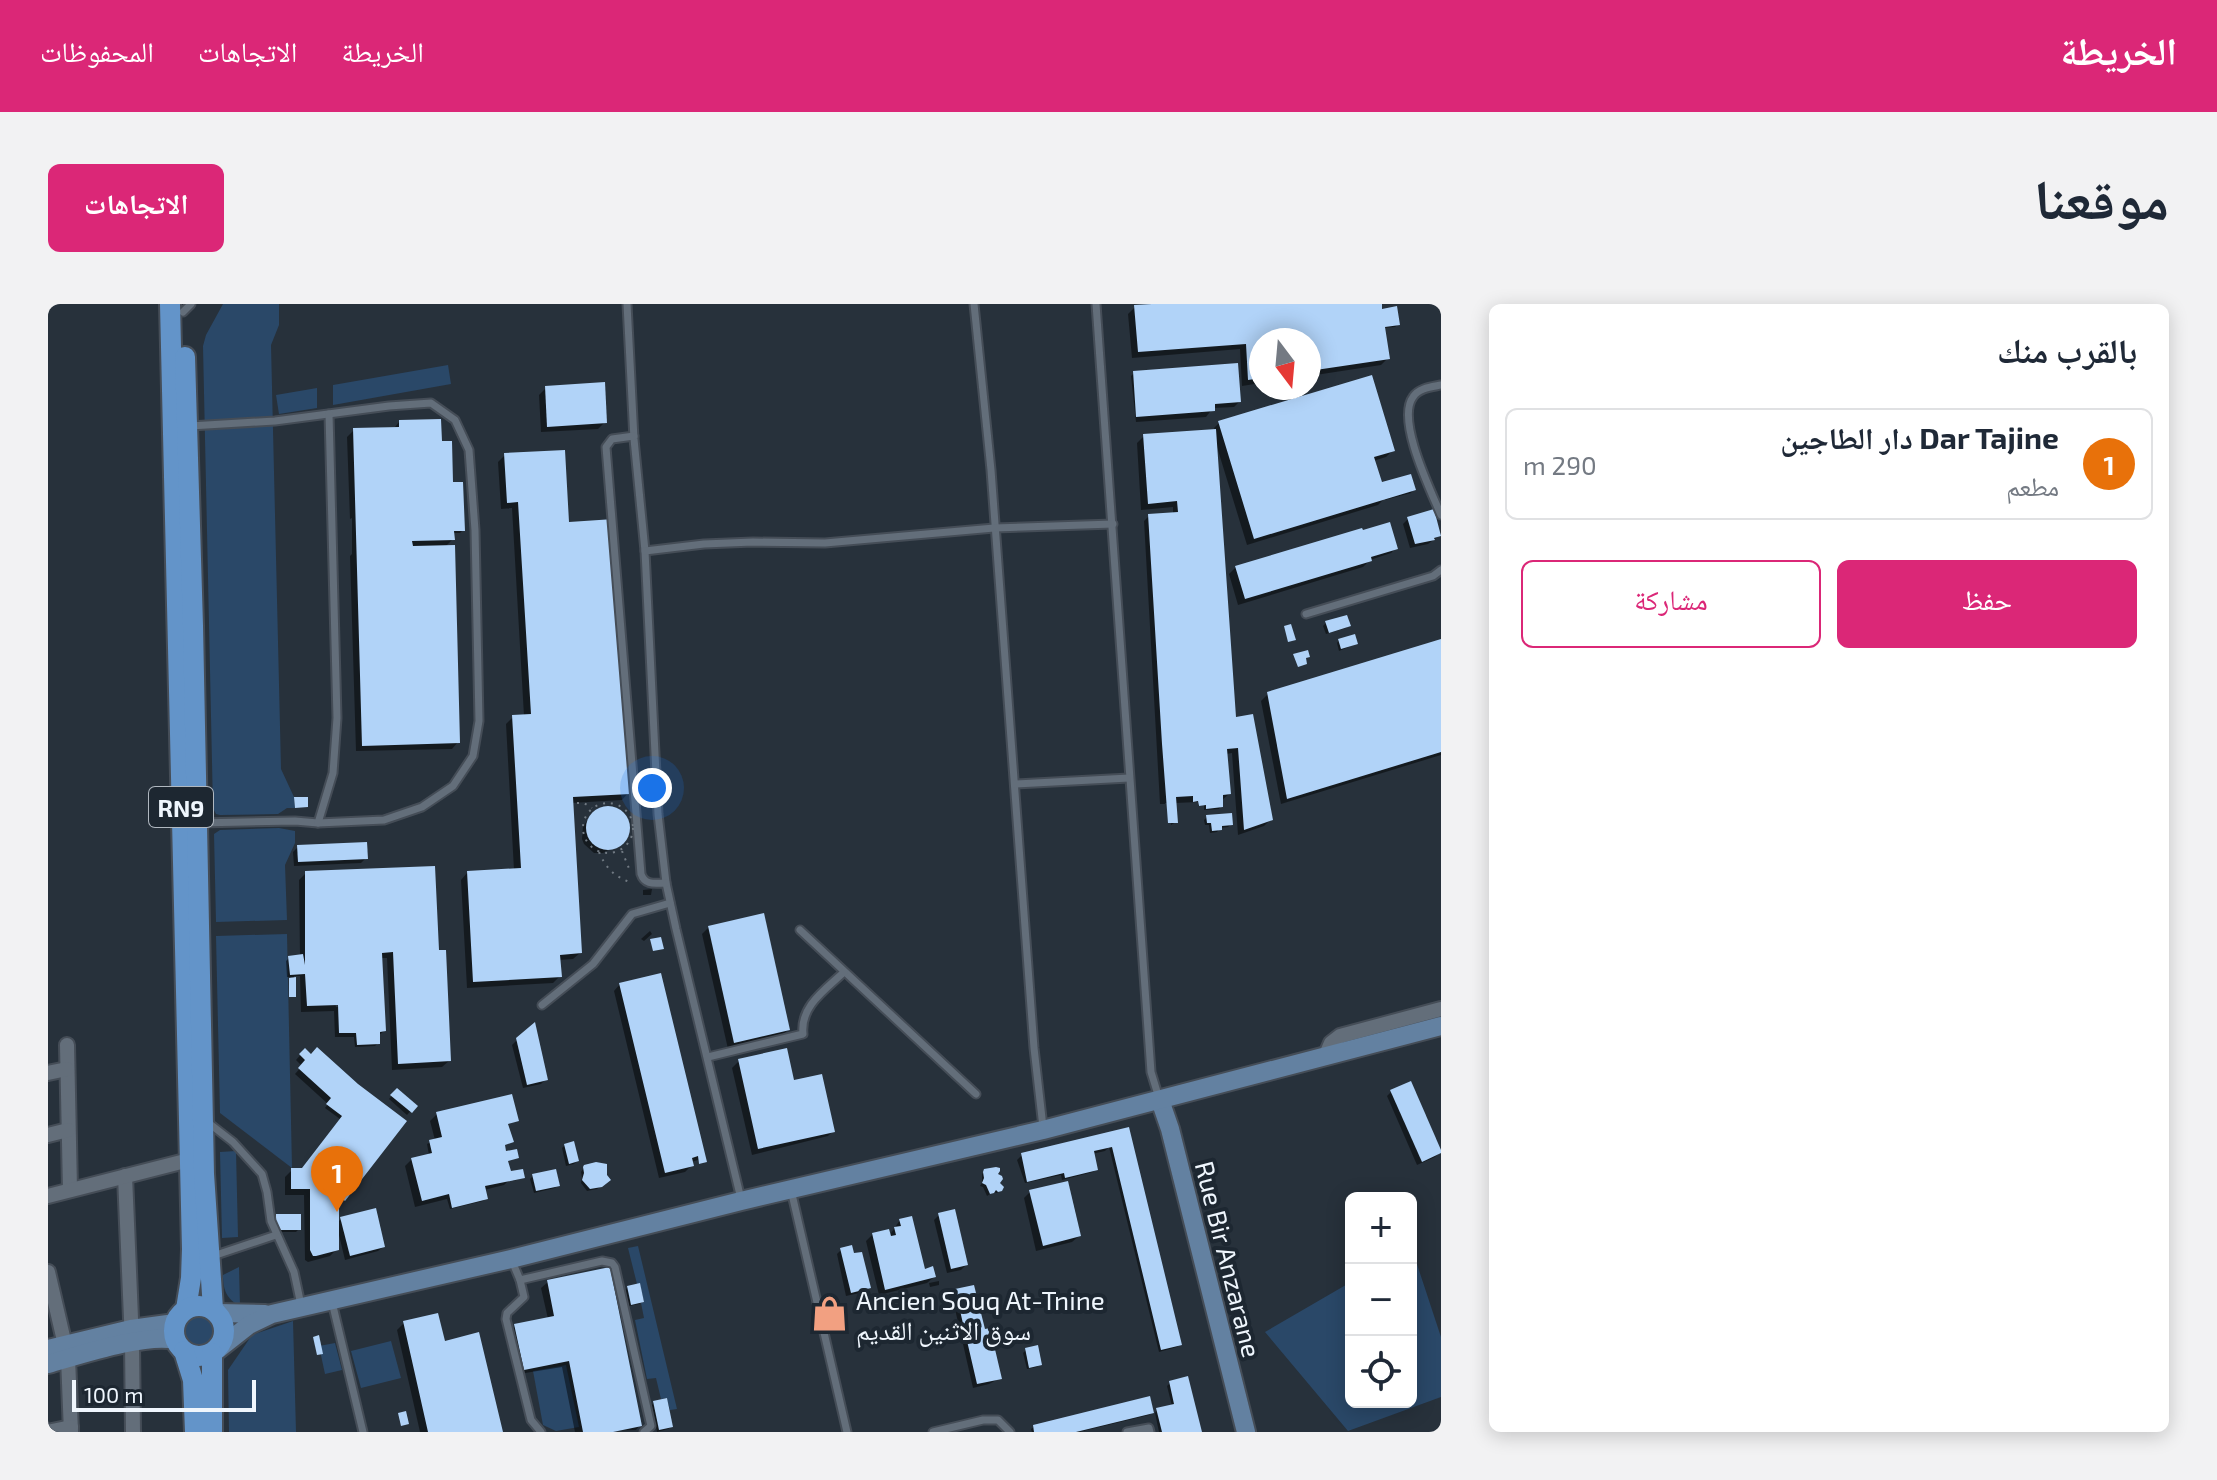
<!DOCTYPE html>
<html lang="ar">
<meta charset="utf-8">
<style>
:root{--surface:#fff;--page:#f2f2f3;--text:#1f2937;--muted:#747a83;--line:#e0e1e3;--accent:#db2777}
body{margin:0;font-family:"Exo 2","Noto Naskh Arabic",sans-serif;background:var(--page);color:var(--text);direction:rtl}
.controls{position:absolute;right:24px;bottom:24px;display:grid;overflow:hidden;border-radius:12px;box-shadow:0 4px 20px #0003}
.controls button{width:72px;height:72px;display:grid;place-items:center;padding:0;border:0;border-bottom:2px solid var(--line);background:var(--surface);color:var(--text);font:40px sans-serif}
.compass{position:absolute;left:1201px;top:24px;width:72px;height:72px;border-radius:50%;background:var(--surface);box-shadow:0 4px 20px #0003;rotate:164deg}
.scale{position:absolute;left:24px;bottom:20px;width:184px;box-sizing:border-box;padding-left:8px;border:4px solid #eff6fd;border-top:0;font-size:22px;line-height:28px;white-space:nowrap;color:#eff6fd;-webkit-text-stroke:6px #1d2731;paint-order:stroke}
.you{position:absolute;left:604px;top:484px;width:28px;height:28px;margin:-20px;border:6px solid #fff;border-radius:50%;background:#1a73e8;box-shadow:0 0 0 12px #1a73e833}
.badge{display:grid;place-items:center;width:52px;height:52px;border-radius:50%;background:var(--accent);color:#fff;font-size:26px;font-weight:700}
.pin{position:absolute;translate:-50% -66px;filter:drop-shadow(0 2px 4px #0008)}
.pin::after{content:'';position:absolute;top:42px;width:28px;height:24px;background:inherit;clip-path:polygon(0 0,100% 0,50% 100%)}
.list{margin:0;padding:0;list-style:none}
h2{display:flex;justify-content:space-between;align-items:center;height:104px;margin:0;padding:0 32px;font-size:34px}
h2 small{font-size:26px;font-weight:400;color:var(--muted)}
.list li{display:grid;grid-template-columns:52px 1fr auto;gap:24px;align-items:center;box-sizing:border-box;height:112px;margin:0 16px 16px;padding:0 16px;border:2px solid var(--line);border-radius:12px}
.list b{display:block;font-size:30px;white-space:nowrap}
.list p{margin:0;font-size:26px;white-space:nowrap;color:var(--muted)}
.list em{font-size:26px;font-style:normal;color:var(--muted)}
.actions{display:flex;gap:16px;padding:24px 32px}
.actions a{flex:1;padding:18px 0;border:2px solid var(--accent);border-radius:12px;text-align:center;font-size:28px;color:var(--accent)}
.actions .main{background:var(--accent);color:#fff}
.icon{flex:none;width:44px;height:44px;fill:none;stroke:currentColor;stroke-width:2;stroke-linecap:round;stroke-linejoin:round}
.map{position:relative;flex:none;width:1393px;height:1128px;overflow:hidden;direction:ltr;border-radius:12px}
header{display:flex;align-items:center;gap:48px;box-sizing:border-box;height:112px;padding:0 40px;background:var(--accent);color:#fff}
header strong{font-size:38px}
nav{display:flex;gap:44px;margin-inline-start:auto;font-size:28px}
.intro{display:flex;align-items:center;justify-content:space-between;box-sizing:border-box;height:192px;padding:0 48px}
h1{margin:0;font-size:56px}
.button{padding:20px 36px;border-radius:12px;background:var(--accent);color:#fff;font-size:28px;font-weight:700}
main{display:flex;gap:48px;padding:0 48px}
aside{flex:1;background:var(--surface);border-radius:12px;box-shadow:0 4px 20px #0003}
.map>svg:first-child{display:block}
.green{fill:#2a4868}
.shadow{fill:#0007;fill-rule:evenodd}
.building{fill:#b1d3f8}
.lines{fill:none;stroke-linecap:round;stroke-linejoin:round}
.lane-casing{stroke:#454d57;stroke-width:11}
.street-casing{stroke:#454d57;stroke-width:18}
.secondary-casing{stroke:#454d57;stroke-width:22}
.primary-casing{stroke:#454d57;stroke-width:24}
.path{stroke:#717a83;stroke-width:2;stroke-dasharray:2 6;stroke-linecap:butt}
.lane{stroke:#636e7a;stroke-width:7}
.street{stroke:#636e7a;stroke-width:14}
.secondary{stroke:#6381a1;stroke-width:18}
.primary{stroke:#6394c9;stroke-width:20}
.labels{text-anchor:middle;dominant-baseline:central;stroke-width:8;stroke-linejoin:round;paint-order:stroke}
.shield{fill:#1d2731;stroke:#b0b8c0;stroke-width:2}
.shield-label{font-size:24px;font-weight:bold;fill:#eff6fd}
.street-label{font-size:26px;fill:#eff6fd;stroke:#1d2731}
.poi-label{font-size:26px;fill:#eff6fd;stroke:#1d2731;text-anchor:start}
</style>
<header>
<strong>الخريطة</strong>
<nav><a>الخريطة</a><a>الاتجاهات</a><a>المحفوظات</a></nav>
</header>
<div class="intro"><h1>موقعنا</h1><a class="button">الاتجاهات</a></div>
<main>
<aside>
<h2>بالقرب منك<small></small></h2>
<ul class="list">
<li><span class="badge" style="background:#e8710a">1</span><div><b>Dar Tajine دار الطاجين</b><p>مطعم</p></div><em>290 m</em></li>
</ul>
<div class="actions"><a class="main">حفظ</a><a>مشاركة</a></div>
</aside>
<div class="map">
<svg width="1393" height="1128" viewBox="0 0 1393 1128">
<rect width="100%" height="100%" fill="#27313b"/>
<g class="green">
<path d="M175,0H231V21L223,41L233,465L246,493L247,504H239L230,510L172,511L168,510L165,504L155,42L158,31Z"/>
<path d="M400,61L403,80L285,101V81Z"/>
<path d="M269,84V104L231,110L228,91Z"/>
<path d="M231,524L247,527V539L237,561L239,616L168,618L166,530L172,526Z"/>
<path d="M239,630L244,864L172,809L168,632Z"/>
<path d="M188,847L190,933L174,934L172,848Z"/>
<path d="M590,942L629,1105L622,1106L619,1094L613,1095L608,1074L599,1075L587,1016L596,1014L593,999L596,998L592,980H589L580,944Z"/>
<path d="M1363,942L1393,1033V1093L1300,1127L1217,1028L1303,978V1098H1363Z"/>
<path d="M191,963L192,1002C178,995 175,985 175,971Z"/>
<circle cx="152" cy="1027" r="18"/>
<path d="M245,1017L248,1128H181L180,1066L204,1031Z"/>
<path d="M343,1037L353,1074L313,1084L303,1047Z"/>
<path d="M287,1039L294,1066L277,1070L271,1042Z"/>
<path d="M518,1061L531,1123L508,1127L495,1121L485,1067Z"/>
</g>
<g class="shadow">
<path d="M1130,0H1332L1333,9L1350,20L1347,23L1335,24L1340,54L1333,61L1261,72V36H1213V79L1194,82L1192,45L1084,54L1080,10L1087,3Z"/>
<path d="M1086,69L1191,98L1186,103L1165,104L1158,113L1088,118L1083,72Z"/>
<path d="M498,84L557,118L550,125L493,128L491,91Z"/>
<path d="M351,118L392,139L415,226L412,229H405V235L397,243L410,438L404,445L308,447L302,252L304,250V214L302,215L299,133L306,126L347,123Z"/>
<path d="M1171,119L1345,146L1338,153L1325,157L1332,181L1365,186L1363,189L1337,196V194L1330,201L1199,241L1169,143H1168L1186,416L1223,515L1216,522L1190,531L1184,449L1178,450L1181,490L1173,497V502L1171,505L1156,506V501L1150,502V498L1127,499L1128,518L1123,521L1121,499H1117L1118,521L1117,500H1112L1096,217L1101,212L1125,211V203L1093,206L1089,139L1096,132L1167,127L1166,124Z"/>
<path d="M457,151L519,220L580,489L574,496L523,499L532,649L525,655L511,656L512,672L505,679L419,684L413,576L419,569L466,566L458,420L465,413L476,412L464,204L453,205L450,158Z"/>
<path d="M1360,215L1392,231L1380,240L1362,244L1355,220Z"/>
<path d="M1348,244L1343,249L1322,256L1315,263L1190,301L1181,270L1188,263Z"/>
<path d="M1278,319L1301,321L1298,324L1278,330L1275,322Z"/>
<path d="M1291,336L1308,340L1291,347L1289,339Z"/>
<path d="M1393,337V451L1233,500L1213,397L1220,390Z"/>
<path d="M555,505L568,506L573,509L579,520L580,526L574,538L555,549H546L536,540L534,535L535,522L544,511Z"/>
<path d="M1159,513L1183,520L1180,523L1172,524L1169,528L1162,529L1161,521H1157L1156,516Z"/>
<path d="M250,543L318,554L313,559L246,562L245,548Z"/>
<path d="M258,569L389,648L401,757L394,763L344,766L339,654H332L336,727L330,732V739L327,742L307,743L306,733H287L286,707L253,708L252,672H246V692L241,693V676L245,673H239L238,657L241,654L252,653L251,576ZM287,699L330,701L288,703Z"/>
<path d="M604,585L603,591H595V586Z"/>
<path d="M661,623L740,726L733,732L680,745L654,630Z"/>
<path d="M602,627L604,630L596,637L593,635Z"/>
<path d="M572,680L656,859L651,860L650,856L643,858L644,861L637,868L611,874L566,687Z"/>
<path d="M469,736L498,775L493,780L475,784L464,741Z"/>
<path d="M257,746L307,780L296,896L289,903V919L293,915L335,943L330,947L297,956L290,927L289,945L282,952L260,958L257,956L256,891H237V873L244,866H253L292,815L277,804L280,800L247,770L254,762L248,756Z"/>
<path d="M691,757L745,780L785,827L780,832L704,851L684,764Z"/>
<path d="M349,786L367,802L359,811L341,795Z"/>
<path d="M1343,788L1392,848L1387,853L1369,861L1339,792Z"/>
<path d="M389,810L468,817L459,821L454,841L462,870L475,874L465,877L464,873L456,881L436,886L438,894L435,897L402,905L399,895L367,903L357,862L364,855L381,851L379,840L387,836L382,817Z"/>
<path d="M1080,825L1132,1040L1129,1043L1111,1048L1061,843L1057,847L1044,850L1048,865L1045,868L1014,876L1013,871L977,879L969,856L974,851Z"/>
<path d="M517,841L529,857L526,860L518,862L514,844Z"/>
<path d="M537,862L557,879L549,885L539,887L533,879L534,873L533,868Z"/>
<path d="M937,867L949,879L952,886L949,889L945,888L939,892L935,883L932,882L934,879V870Z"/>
<path d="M485,872L509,881L507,884L486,889L482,875Z"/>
<path d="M982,888L1031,932L1024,938L988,947L976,894Z"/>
<path d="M891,911L918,961L913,966L899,969L886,916Z"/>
<path d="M228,912L251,925L248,928H226V915Z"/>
<path d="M852,916L875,967L886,973L879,979L831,991L818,937L825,930L841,932Z"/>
<path d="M794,945L805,952L821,984L816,988L798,992L789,950Z"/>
<path d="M891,977V981L882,983L881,979Z"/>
<path d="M500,978L592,1121L588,1126L527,1128L514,1063L471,1070L462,1027L467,1022L500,1015L493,984Z"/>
<path d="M580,983L594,998L591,1000L581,1002L577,986Z"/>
<path d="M908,987L935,1027L952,1074L941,1080L925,1084L904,992Z"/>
<path d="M356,1019L395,1039L453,1128H372L349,1026Z"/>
<path d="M978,1046L992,1060L989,1063L979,1065L975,1049Z"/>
<path d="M1122,1079L1152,1128H1111L1107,1109L1109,1106L1124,1102L1119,1082Z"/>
<path d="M606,1098L623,1123L620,1125L609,1128L604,1101Z"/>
<path d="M1104,1108L1101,1111L1031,1128H984L983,1125L986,1123Z"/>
</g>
<g class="building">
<path d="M1104,0H1334V5L1349,2L1352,21L1337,23L1342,55L1261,67V36H1213V74L1200,76L1198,40L1090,48L1086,1Z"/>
<path d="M1190,59L1193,98L1167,100V107L1088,113L1085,67Z"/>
<path d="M1324,71L1347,147L1326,153L1334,178L1363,170L1368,186L1206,235L1170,117Z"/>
<path d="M557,78L559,119L499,123L497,82Z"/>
<path d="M1237,84H1254L1256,89L1240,94Z"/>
<path d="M393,115L394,137H404L405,178H415L417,227H406L407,236L364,237L365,242L407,241L412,439L314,442L305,124L351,123V116Z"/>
<path d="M1168,125L1188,413L1205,410L1225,516L1196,526L1190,444L1179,445L1183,490L1175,491V503L1158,505V501L1151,502L1150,497L1145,498V492L1128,493L1130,519H1120L1114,440L1100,210L1130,208L1129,197L1100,200L1095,130Z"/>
<path d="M517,146L521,218L566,215L582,490L525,493L534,649L512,651L514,673L425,678L419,567L473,564L464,411L483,410L470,198L459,199L456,149Z"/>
<path d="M1386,205L1393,232L1386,234L1387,236L1367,240L1359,213Z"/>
<path d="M1342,218L1350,245L1323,253L1324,257L1197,295L1187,262L1314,224L1315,226Z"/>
<path d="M1299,311L1303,322L1281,329L1277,317Z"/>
<path d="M1243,320L1248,336L1240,338L1236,322Z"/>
<path d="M1307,330L1310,340L1293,345L1290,335Z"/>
<path d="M1393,335V448L1239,495L1219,388Z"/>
<path d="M1260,346L1262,353L1258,354L1259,360L1250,363L1245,350Z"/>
<path d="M246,493H260V503L247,504Z"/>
<circle cx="560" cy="524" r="22"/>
<path d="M1184,509L1185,521L1174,522V526L1164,527L1163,519H1159L1158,511Z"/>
<path d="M319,538L320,555L250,558L249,541Z"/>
<path d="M387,562L391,646H398L403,757L350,760L345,648L334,649L338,727L332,728V740L309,741L308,729H291L290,701L259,702L257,670L242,671L240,652L255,650L257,661V567Z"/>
<path d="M716,609L742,726L686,739L660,622Z"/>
<path d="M613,633L616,645L605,647L602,635Z"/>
<path d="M613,669L659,858L651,860L650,852L644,854L646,862L617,869L571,679Z"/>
<path d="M248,673V693H241V674Z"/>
<path d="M487,718L500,776L479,781L468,734Z"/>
<path d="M269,743L310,780L359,817L297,897L291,892V946L268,952H265L262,946V885H243V864H254L294,812L278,800L283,794L250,764L257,756L251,750L257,744L263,750Z"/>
<path d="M739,744L746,776L774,770L787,828L710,845L690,755Z"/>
<path d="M1363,777L1393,846V849L1374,858L1342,786Z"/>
<path d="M349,784L370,802L364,809L342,791Z"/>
<path d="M464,790L471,817L460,820L466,838L457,841L458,847L469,845L471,854L460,857L463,867L475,865L477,874L437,882L440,895L404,904L401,890L374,897L363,854L384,849L381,836L394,833L388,808Z"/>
<path d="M1081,823L1134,1041L1113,1046L1064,843L1046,847L1050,866L1017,874L1016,869L979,878L973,849Z"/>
<path d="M526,837L531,857L521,860L516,840Z"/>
<path d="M548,858L559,860V871L563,876L554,883L542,885L534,876L536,869L535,863L536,861Z"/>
<path d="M948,863L952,864V867L950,870L954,872L955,875L952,879L956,883L954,887L950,888L948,886L946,889L942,890L938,881L934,879L936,874L935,868L936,865Z"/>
<path d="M508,865L512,882L488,887L484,870Z"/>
<path d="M1020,877L1033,932L995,942L981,886Z"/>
<path d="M328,904L337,943L302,952L292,913Z"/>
<path d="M907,905L920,961L903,965L890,909Z"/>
<rect x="228" y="910" width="25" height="16"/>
<path d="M864,912L877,965L885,962L888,973L837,986L824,929L841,925L843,932L848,931L846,923L853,922L851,915Z"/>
<path d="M804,941L806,949L814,948L823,984L803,989L792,944Z"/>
<path d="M562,963L594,1122L565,1128H535L521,1057L476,1066L466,1020L506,1012L499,976Z"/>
<path d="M592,979L596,998L583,1001L579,982Z"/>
<path d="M926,981L937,1025L942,1024L954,1075L929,1080L907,985Z"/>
<path d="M390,1009L397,1037L431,1028L455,1128H380L355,1017Z"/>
<path d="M271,1031L275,1050L269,1051L265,1033Z"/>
<path d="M990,1041L994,1061L981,1064L977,1044Z"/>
<path d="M1140,1072L1154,1128H1114L1108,1104L1126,1100L1121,1077Z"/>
<path d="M1102,1092L1106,1109L1028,1128H986L985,1121Z"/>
<path d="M619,1094L625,1123L611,1126L605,1097Z"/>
<path d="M358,1107L361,1120L353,1122L350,1109Z"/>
</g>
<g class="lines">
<defs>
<g id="lane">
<path d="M579,0L586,135L597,247L610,510L618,579L628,625L693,895"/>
<path d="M926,0L943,166L986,744L995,823"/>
<path d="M1048,0L1103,768L1111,794"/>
<path d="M135,8L143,0"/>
<path d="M1393,81C1383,83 1371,84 1365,93C1348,116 1383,187 1393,211"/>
<path d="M142,122L227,117L341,102L383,99L407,116L421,146L427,226L431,417L425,452L405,482L374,503L336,516L270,519L247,517L150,519"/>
<path d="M586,132L564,135L558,143L593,570C597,582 608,579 618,579"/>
<path d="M597,247L656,240L705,238L777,239L946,224L1065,220"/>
<path d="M1258,310L1385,272L1393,266"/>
<path d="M967,480L1081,474"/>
<path d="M270,519L285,469L289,414L281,110"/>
<path d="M752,626L928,790"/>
<path d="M494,701L545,660L584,610L622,599"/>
<path d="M660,753L755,730C752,702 777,686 796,668"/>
<path d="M158,817L185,838L214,870L219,888L223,917L246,968L253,1001"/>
<path d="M743,886L799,1128"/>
<path d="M162,953L228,931"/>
<path d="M464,957L472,976L476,993L459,1009L458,1015L483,1116L493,1128"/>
<path d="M472,976L554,957L564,959L567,963L603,1122L596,1128"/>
<path d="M284,998L315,1128"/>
<path d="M885,1128L935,1116H950L962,1128"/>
<path d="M1079,1128L1101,1124L1102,1128"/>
</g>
<g id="street">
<path d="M19,741L22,886"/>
<path d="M1277,753L1283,739L1292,732L1393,705"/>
<path d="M0,769L19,765"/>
<path d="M0,831L20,826"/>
<path d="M77,872L84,1038L85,1128"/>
<path d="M0,892L141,856"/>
<path d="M0,968L20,1054L23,1128"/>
<path d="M0,1128L23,1123"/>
</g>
<g id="secondary">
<path d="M1112,796L1122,825L1198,1128"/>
<path d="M170,1009L217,1010"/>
<path d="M0,1045L83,1025L127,1019"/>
<path d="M168,1047L201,1021L224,1010L463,955L693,897L995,826L1393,722"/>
<path d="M0,1060C32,1051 97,1029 128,1036"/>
</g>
<g id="primary">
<path d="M122,0L144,945L143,974L138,1005"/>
<path d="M137,53L145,322L156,870L165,1005"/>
<circle cx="151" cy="1027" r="25"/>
<path d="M136,1047L145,1076L147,1128"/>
<path d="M164,1128V1049"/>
</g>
</defs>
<use href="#lane" class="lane-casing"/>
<use href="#street" class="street-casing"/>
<use href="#secondary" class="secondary-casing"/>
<use href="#primary" class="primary-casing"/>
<g class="path">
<path d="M529,499H536L544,504"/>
<circle cx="560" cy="524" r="25"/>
<path d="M574,547L582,567"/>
<path d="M551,548C558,565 568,574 585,579"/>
</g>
<use href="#lane" class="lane"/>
<use href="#street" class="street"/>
<use href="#secondary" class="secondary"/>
<use href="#primary" class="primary"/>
</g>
<defs>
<symbol id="shop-bare" viewBox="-9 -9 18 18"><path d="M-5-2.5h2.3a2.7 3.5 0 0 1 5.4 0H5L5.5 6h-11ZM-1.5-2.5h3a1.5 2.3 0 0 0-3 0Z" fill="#f2a081" stroke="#1d2731" stroke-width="2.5" paint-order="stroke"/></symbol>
</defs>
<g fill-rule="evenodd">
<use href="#shop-bare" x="756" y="984" width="51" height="51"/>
</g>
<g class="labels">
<rect class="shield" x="101" y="483" width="64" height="40" rx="6"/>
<g class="shield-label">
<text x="133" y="503">RN9</text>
</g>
<g class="street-label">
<text transform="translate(1181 955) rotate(76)">Rue Bir Anzarane</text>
</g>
<g class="poi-label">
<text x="808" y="995">Ancien Souq At-Tnine<tspan x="808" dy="30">سوق الاثنين القديم</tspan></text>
</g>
</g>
</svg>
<div class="controls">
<button>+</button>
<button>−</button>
<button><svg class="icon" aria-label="locate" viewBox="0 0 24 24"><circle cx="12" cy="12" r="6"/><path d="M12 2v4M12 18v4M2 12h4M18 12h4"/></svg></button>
</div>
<svg class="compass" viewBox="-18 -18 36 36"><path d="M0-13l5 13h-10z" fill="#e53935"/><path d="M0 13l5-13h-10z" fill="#747a83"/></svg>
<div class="scale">100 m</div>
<div class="you"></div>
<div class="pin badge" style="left:289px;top:908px;background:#e8710a">1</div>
</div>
</main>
